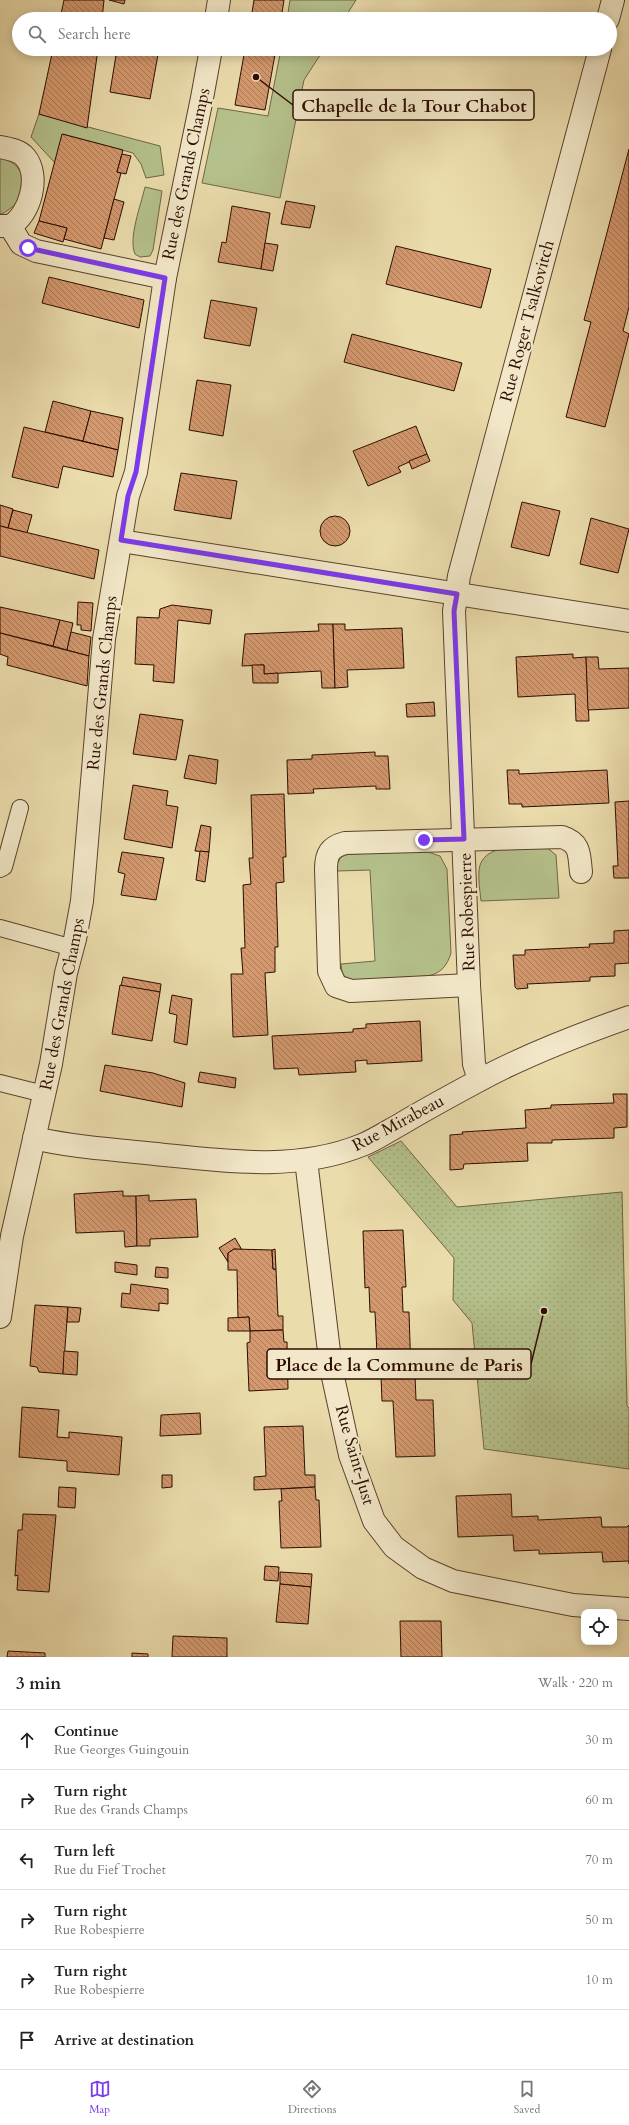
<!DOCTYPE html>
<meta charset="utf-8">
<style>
:root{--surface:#fff;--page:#f6f6f6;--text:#222;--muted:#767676;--line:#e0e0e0;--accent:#7c3aed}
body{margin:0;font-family:Cardo,serif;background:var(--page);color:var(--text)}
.controls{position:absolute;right:12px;bottom:12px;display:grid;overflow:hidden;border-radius:8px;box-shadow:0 2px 10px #0003}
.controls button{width:36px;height:36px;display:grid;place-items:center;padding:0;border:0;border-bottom:1px solid var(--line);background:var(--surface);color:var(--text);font:20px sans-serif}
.stop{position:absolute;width:12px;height:12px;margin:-9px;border:3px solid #7c3aed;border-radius:50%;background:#fff}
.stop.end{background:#7c3aed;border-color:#fff;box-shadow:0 1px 4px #0008}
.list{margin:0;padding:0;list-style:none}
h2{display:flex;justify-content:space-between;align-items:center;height:52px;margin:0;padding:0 16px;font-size:17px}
h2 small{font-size:13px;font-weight:400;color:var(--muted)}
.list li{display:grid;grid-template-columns:26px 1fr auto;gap:12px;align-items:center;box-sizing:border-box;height:60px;padding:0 16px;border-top:1px solid var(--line)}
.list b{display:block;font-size:15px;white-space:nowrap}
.list p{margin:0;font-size:13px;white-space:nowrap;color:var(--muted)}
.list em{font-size:13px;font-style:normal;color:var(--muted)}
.icon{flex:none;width:22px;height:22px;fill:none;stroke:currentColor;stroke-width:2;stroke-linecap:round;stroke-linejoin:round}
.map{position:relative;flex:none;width:629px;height:1657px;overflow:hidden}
.search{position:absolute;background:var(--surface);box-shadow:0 2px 10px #0003;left:12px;right:12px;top:12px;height:44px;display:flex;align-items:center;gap:10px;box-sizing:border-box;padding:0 14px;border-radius:22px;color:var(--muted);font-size:15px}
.sheet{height:412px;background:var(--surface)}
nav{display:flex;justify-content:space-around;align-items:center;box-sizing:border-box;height:56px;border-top:1px solid var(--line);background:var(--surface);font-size:11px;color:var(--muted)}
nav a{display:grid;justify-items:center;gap:2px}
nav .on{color:var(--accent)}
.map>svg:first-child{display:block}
.grass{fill:#b5c18c;stroke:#706646}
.park{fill:url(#park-dots);stroke:#706646}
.building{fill:url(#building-back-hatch);stroke:#2c0c00}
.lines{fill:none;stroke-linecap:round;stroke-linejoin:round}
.service-casing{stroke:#5c402b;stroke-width:18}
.minor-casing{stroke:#5c402b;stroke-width:24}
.service{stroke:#f2e8c9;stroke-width:16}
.minor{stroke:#f2e8c9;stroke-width:22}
.route{stroke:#7c3aed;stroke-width:5}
.labels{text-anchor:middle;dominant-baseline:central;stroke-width:4;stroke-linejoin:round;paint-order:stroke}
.street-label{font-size:17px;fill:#2c0c00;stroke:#f2e8c9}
.leader{fill:none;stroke:#2c0c00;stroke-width:1.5}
.callout-dot{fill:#2c0c00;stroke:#f2e8c9;stroke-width:1.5}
.callout{fill:#f2e8c9;stroke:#2c0c00;stroke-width:1.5}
.callout-label{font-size:18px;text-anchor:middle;font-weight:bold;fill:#2c0c00}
</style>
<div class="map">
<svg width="629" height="1657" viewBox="0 0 629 1657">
<defs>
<pattern id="park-dots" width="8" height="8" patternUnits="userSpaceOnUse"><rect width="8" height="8" fill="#b5c18c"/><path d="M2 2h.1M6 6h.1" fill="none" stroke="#9ca577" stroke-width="1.8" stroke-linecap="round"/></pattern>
<pattern id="building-back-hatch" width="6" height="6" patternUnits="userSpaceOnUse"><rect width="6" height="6" fill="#d4996e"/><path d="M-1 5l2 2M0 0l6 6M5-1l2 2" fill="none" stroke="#ac7b58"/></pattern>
</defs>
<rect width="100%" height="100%" fill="#ebdcac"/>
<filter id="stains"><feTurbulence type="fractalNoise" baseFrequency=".005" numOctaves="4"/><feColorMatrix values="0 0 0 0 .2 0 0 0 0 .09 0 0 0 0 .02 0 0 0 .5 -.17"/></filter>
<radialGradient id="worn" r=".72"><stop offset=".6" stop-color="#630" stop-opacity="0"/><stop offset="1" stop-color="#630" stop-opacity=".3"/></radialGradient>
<g class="grass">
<path d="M290,0H356L344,19H287Z"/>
<path d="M281,49H324L304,80L280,198L202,183L218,108L268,116Z"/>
<path d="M39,114L160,146L164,175L146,178L141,164L133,153L63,134L55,163L31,137Z"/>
<path d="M0,158C26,164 24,181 19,202L4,213L0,214Z"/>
<path d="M145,187L162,191L153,250L150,256L140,257L135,254C128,238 141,205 145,187Z"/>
<path d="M545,846L556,855L559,898L481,901C480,891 478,880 479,870C482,842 525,847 545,846Z"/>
<path d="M425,851L440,856L447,869L451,953C447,966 441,973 428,976L350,980C342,976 342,972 341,964L375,961L370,870L337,871V864L341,857L349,854Z"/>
</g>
<path class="park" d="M401,1141L457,1207L622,1192L627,1406L629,1408V1469L484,1449L472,1323L453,1300L454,1258L368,1157Z"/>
<g class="building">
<path d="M64,0H104L102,19H60Z"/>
<path d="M109,0H125L124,4Z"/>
<path d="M254,0H284L281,19H251Z"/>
<path d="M53,49H98L87,128L39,114Z"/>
<path d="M117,49H159L150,99L110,92Z"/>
<path d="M245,49H276L265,110L235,105Z"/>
<path d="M62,134L123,150L117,172L121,173L101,249L64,239L67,228L39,221Z"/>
<path d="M629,149V307L623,331L629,334L605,427L566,417L591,322L584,320Z"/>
<path d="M122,154L131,156L126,174L117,172Z"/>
<path d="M114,199L124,202L114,240L104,238Z"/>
<path d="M286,201L315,206L310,228L281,224Z"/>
<path d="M232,206L270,213L261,269L218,262L222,242L226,243Z"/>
<path d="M39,221L67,228L63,242L34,233Z"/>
<path d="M265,243L278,245L273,271L261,269Z"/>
<path d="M396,246L491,269L481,308L386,284Z"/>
<path d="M49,277L144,300L139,328L42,303Z"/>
<path d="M211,300L257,308L250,346L204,338Z"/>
<path d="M352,334L462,363L454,391L344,362Z"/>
<path d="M197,380L231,385L223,436L189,430Z"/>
<path d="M53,401L91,411L83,441L45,432Z"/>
<path d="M91,411L123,418L118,450L83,441Z"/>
<path d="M416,426L427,454L398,467L401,472L368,486L353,451Z"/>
<path d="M24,427L118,450L113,477L63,466L58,488L12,477Z"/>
<path d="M427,454L430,461L412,469L409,461Z"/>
<path d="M181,473L237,481L231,519L174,510Z"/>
<path d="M522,502L560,511L549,556L511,547Z"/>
<path d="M0,505L13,509L8,528L0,526Z"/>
<path d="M13,510L32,515L27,533L8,528Z"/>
<circle cx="335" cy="531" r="15"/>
<path d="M591,518L629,529L618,573L580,564Z"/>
<path d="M0,526L99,550L94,579L0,556Z"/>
<path d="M78,602L93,603L91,631L81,630V625H77Z"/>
<path d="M172,605L212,610L210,624L178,620L174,683L153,681L154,665L135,664L137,617L159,618L160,609Z"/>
<path d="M0,607L60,620L53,646L0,633Z"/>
<path d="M60,620L73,623L67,650L53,646Z"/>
<path d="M318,624H333L335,688H322L321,671L264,674V665L242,666L245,634L319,631Z"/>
<path d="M333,624H345V630L402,628L404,668L347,670L348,687L335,688Z"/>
<path d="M71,632L91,637L89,656L67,650Z"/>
<path d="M0,633L89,656L87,686L7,665L8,657L0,654Z"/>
<path d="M573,654V658L586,657L589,721H576L575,694L518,697L516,657Z"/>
<path d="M586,657H598L599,669L629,668V708L588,710Z"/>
<path d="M252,665H264V674L278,673V683H253Z"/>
<path d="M434,702L435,716L407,717L406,704Z"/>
<path d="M140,714L183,720L176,760L133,754Z"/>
<path d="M375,752V756H388L390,789H376V786L313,789L314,793L288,794L287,760L312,759V755Z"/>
<path d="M189,755L218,760L216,784L184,778Z"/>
<path d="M507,770H519V774L607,770L609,803L522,807V804H509Z"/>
<path d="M133,785L168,791L166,805L178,807L172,848L124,839Z"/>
<path d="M284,794L286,857H283L284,882L276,883L278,947H275V972L265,973L268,1035L233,1037L231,974H243L241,948H245L243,885L251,884L249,858H253L251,795Z"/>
<path d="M629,801V878H614L613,866H618L615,802Z"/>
<path d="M201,825L211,827L209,852L195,851Z"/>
<path d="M200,851L209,852L205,882L196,880Z"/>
<path d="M122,852L164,858L156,900L121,895L125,874L118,872Z"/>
<path d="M629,930V963L615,964V976L590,977V981L527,984L528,988L517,989L515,987L513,955H525V950L590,947L589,944L614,943V931Z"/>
<path d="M123,977L161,984L160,992L121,986Z"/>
<path d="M120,985L160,992L152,1041L112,1034Z"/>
<path d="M172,995L192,999L187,1045L174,1042L177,1015L169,1013Z"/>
<path d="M420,1021L422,1061L367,1064V1060L355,1061L356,1072L299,1075L298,1068L274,1069L272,1036L353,1032V1029L366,1028V1024Z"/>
<path d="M105,1065L153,1073L185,1083L182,1107L100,1091Z"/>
<path d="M200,1072L236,1078L235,1088L198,1082Z"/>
<path d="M613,1094H627V1127L614,1128V1138L552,1140V1143H527L528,1161L464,1164L463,1169L450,1170V1135L463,1134L462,1132L526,1128L525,1110L551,1108V1105L614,1103Z"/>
<path d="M123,1191V1196H136L137,1246L125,1247L124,1231L76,1233L74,1194Z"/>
<path d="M149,1195V1201L196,1199L198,1237L150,1239V1246H137L136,1196Z"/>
<path d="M403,1230L406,1287H402L403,1312H409L411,1374L415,1375L416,1400H433L435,1456L396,1457L393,1401H382L381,1376L378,1375L375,1312H370L369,1287L365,1288L363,1231Z"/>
<path d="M235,1238L242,1250L234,1249L228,1253V1262L219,1248Z"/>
<path d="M234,1249L272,1250L273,1269H276L278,1316H283V1330L250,1331L249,1317L238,1318L237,1270H228V1253Z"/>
<path d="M275,1249L276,1269H273L272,1250Z"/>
<path d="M115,1262L137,1265V1275L115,1272Z"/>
<path d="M156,1267L168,1268V1278L155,1277Z"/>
<path d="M131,1284L168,1289V1304L159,1303V1311L121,1307L122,1293L130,1294Z"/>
<path d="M35,1305L68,1307L63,1374L39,1372L37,1367L30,1366Z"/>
<path d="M68,1307L81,1308L79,1322H67Z"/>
<path d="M249,1317L250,1331H228V1318Z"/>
<path d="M283,1330L284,1342H287L288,1389L249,1391L247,1343L250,1342V1331Z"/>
<path d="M64,1351L78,1352L77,1375L63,1374Z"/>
<path d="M22,1407L59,1410L57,1437L69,1438V1432L122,1437L119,1475L67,1471V1461L19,1457Z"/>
<path d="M200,1413L201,1434L160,1436L161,1415Z"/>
<path d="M303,1426L305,1475H315V1487L254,1490V1477L266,1476L264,1427Z"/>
<path d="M162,1475H172V1487L162,1488Z"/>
<path d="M59,1487L76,1488L75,1508L58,1507Z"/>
<path d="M315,1487L316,1500H319L321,1547L281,1548L279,1501H282L281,1489Z"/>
<path d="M511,1494L512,1517L538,1516V1520L601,1517L602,1527H627L629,1525V1564V1561L603,1562L602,1552L539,1554V1550L514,1551L513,1535L458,1537L456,1496Z"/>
<path d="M23,1514L56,1515L49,1592L17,1590L18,1575L15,1576L18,1530H22Z"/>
<path d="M265,1566L279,1567L278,1581L264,1580Z"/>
<path d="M280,1572L312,1574L311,1587L280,1584Z"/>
<path d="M280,1584L311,1587L308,1624L276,1622Z"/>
<path d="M400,1621H441L442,1657H401Z"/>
<path d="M173,1636L227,1638V1657H172Z"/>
<path d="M8,1651L45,1653V1657H7Z"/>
<path d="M132,1653L148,1654V1657H132Z"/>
</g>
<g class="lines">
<defs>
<g id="service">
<path d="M0,869L4,867L20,808"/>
<path d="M0,928L73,948"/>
<path d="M0,1083L44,1094"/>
</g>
<g id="minor">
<path d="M216,19L219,0"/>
<path d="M608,19L613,0"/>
<path d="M0,147C9,149 19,150 25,157C41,176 30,215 10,226"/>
<path d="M0,226H10L21,244L36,251L165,278"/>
<path d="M121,541L629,621"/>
<path d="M469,985L351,991L336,986L329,971L326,869C326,854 330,847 345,843L562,837C581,843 579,855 581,872"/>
<path d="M479,1080L474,1064L469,985L454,611L459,576L600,49"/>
<path d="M34,1138C71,1147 109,1149 146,1153C218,1160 293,1173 362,1145C375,1140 388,1131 401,1124C426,1109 452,1095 478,1081C525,1055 578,1035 629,1017"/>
<path d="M306,1160L331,1368L350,1455L374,1521L394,1547L423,1568L453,1581L573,1605L629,1609"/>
<path d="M0,1317L12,1236L51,1064L66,973L75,939L82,901L104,639L128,496L136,472L165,278L202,98L211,49"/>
</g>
</defs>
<use href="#service" class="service-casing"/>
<use href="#minor" class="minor-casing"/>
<use href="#service" class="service"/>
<use href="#minor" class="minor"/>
</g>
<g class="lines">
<path class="route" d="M28,248L165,278L136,472L128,496L121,540L457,594L454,611L464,839L424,840"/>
</g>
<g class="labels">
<g class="street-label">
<text transform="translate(186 174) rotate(-78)">Rue des Grands Champs</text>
<text transform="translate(527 321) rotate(-75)">Rue Roger Tsalkovitch</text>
<text transform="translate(102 683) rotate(-84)">Rue des Grands Champs</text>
<text transform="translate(467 912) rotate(-92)">Rue Robespierre</text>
<text transform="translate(62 1004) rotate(-79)">Rue des Grands Champs</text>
<text transform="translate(398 1123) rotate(-28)">Rue Mirabeau</text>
<text transform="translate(355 1455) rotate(74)">Rue Saint-Just</text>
</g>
</g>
<path class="leader" d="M256 77L293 105M544 1311L531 1364"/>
<g class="callout-dot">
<circle cx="256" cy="77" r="4"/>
<circle cx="544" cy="1311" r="4"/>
</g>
<g class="callout">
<rect x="293" y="90" width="241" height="30" rx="4"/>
<rect x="267" y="1349" width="264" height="30" rx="4"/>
</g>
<g class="callout-label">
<text x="414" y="112">Chapelle de la Tour Chabot</text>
<text x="399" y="1371">Place de la Commune de Paris</text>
</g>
<rect width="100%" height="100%" filter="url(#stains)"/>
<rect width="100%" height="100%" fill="url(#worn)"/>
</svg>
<div class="controls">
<button><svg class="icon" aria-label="locate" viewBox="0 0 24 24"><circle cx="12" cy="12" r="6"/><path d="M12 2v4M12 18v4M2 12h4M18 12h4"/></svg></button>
</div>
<div class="stop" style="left:28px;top:248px"></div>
<div class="stop end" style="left:424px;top:840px"></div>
<div class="search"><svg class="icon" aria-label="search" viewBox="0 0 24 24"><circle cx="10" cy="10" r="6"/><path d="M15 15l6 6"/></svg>Search here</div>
</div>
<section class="sheet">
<h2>3 min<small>Walk · 220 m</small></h2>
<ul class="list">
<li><svg class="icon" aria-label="ahead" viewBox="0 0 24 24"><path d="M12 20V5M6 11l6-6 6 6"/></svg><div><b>Continue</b><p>Rue Georges Guingouin</p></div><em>30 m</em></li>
<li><svg class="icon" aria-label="right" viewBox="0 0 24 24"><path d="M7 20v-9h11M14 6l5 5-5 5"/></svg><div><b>Turn right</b><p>Rue des Grands Champs</p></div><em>60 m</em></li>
<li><svg class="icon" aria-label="left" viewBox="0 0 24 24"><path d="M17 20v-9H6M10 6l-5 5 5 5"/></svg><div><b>Turn left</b><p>Rue du Fief Trochet</p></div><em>70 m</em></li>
<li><svg class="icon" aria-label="right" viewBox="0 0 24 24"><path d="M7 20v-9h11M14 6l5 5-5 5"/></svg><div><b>Turn right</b><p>Rue Robespierre</p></div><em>50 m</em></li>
<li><svg class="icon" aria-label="right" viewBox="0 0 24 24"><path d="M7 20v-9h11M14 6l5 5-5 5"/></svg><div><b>Turn right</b><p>Rue Robespierre</p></div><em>10 m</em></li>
<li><svg class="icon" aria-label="arrive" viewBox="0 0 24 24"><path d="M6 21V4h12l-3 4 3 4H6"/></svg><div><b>Arrive at destination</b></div></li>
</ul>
</section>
<nav>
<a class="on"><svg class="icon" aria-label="map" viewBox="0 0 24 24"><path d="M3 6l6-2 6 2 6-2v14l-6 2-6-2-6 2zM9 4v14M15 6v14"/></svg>Map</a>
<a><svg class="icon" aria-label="directions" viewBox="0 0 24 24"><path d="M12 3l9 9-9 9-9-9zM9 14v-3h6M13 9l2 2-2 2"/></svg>Directions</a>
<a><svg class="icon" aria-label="saved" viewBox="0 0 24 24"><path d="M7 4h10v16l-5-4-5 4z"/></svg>Saved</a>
</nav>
